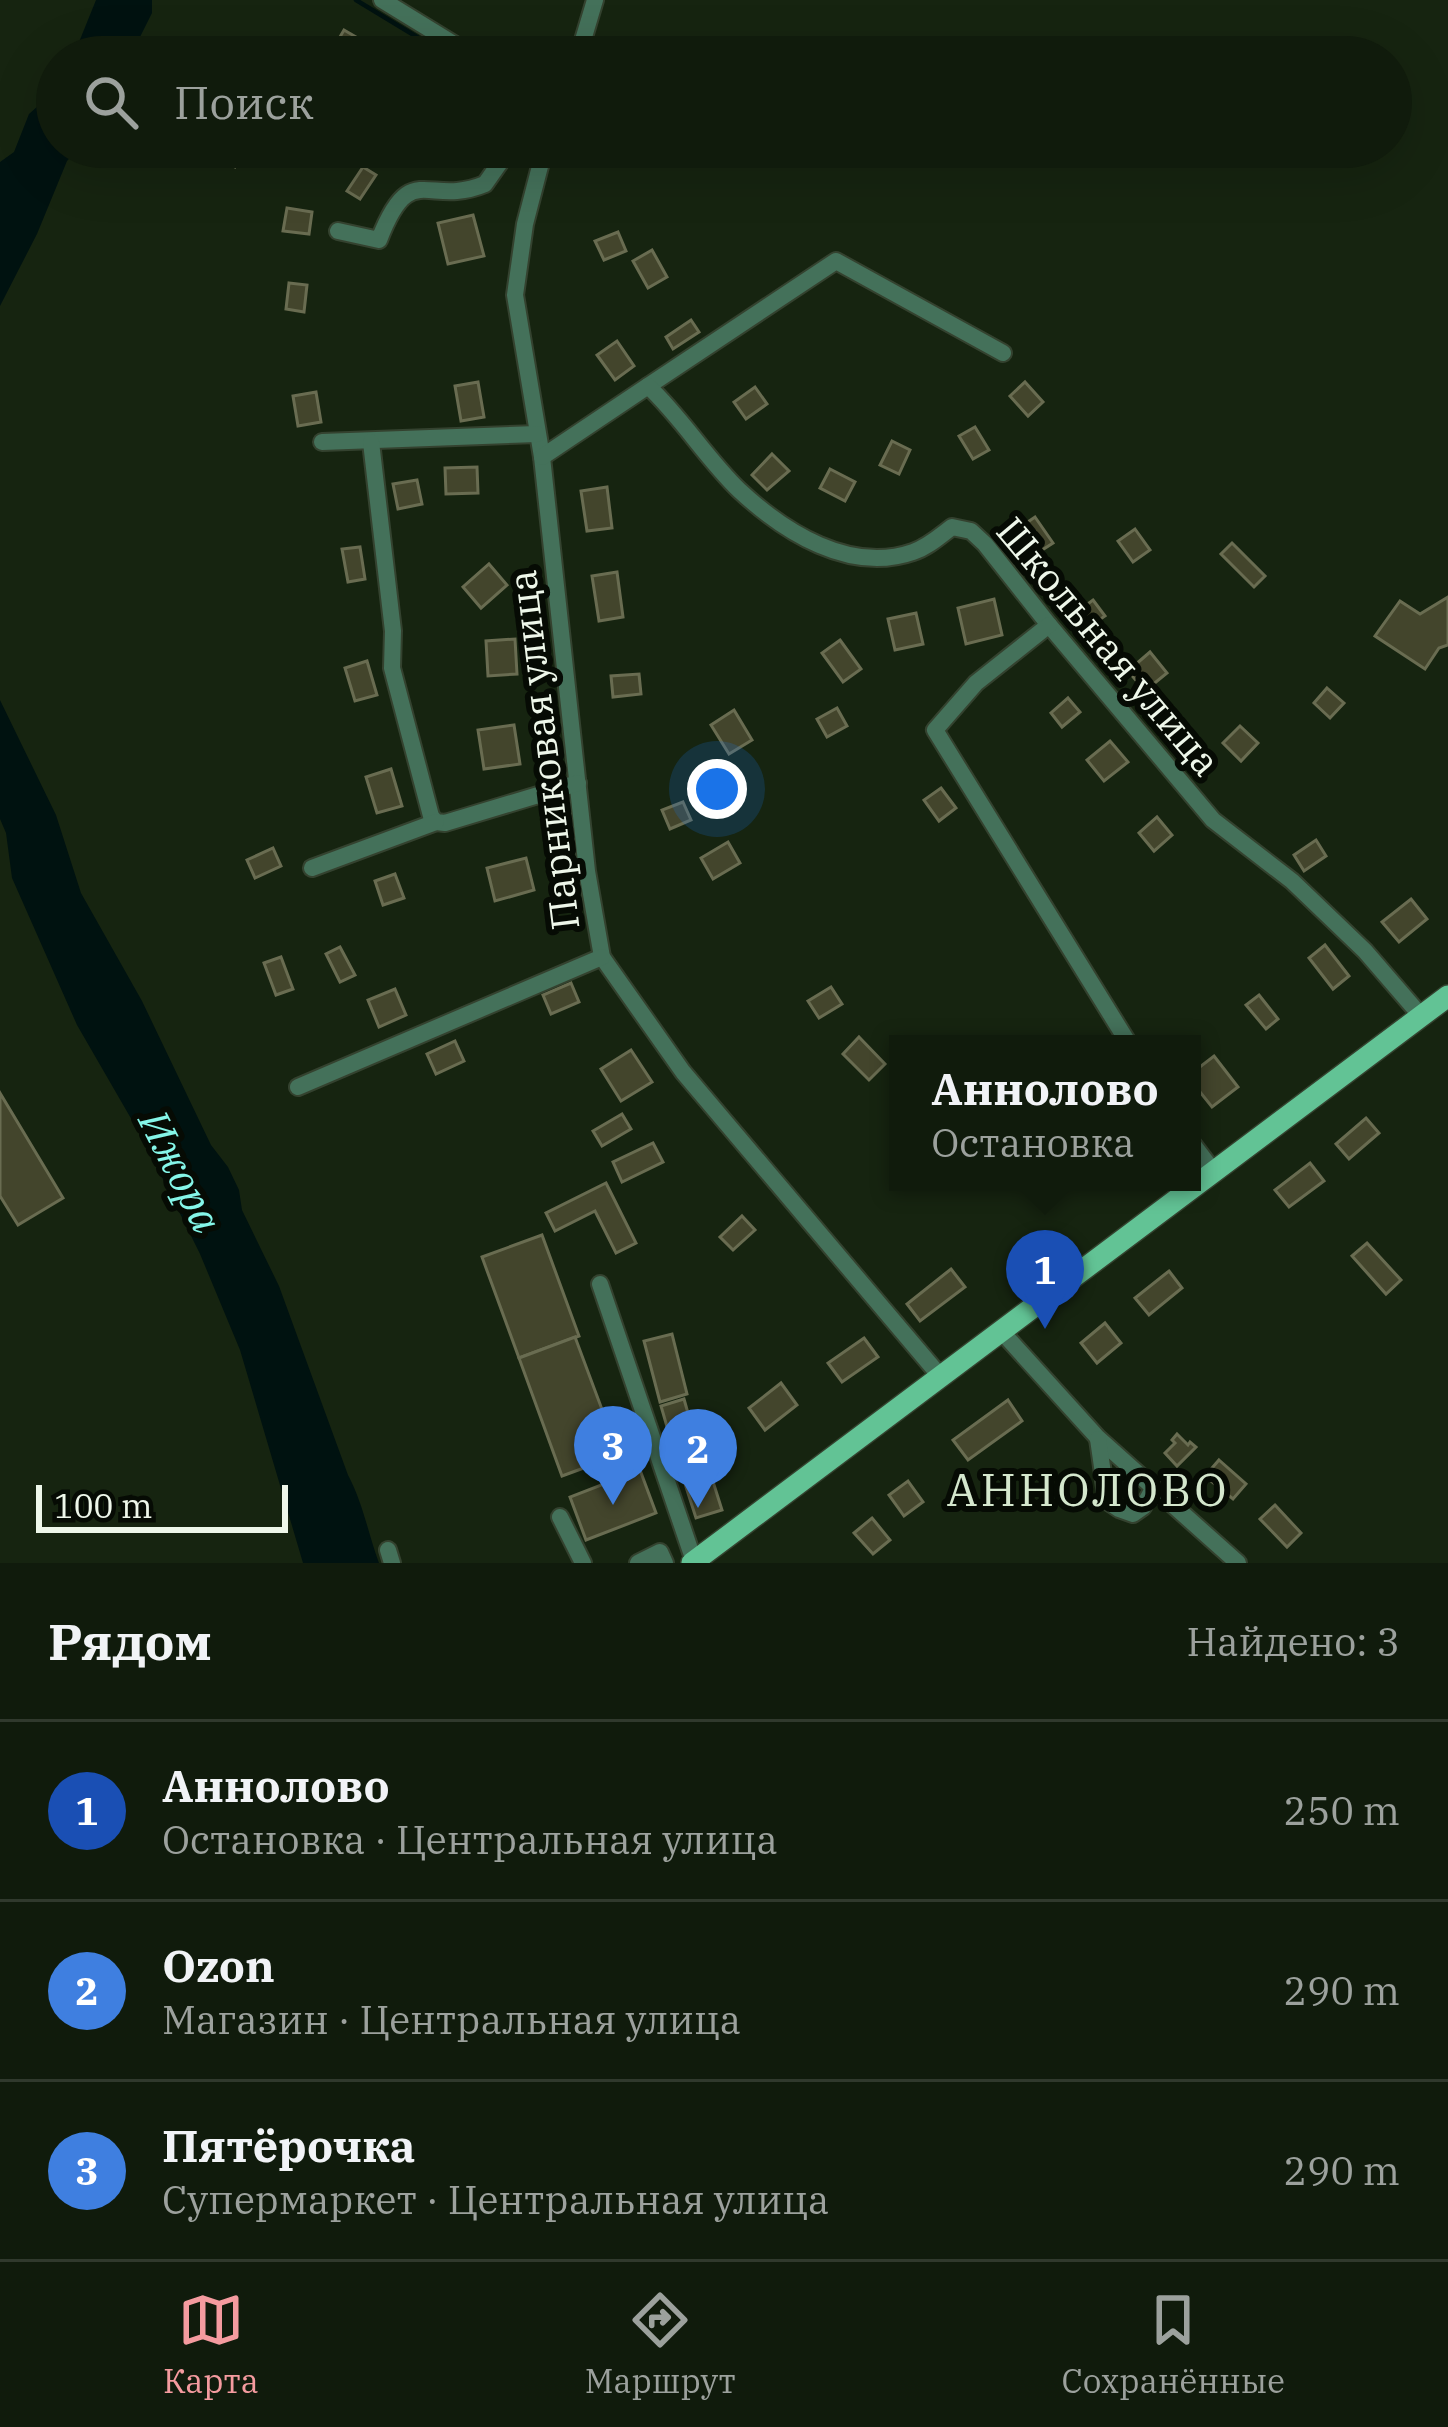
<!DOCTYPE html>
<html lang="ru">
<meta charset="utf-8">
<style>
:root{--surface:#101b0c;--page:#1e281a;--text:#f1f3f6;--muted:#9ca19d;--line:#30392d;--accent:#f49b9f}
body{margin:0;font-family:"IBM Plex Serif",serif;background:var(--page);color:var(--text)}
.scale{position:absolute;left:36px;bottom:30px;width:252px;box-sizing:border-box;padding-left:12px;border:6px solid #eef7ea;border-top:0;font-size:33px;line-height:42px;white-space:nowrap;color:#eef7ea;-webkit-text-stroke:9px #060b04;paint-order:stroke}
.you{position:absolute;left:717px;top:789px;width:42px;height:42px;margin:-30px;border:9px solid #fff;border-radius:50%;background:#1a73e8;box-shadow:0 0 0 18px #1a73e833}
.badge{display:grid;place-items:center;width:78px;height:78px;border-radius:50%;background:var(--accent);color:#fff;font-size:39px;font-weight:700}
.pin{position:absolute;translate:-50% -99px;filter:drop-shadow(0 3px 6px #0008)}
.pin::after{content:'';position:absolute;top:63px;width:42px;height:36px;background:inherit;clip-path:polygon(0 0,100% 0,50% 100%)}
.popup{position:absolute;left:889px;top:1035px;width:312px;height:156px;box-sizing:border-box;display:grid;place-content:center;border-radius:0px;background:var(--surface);filter:drop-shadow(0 3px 9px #0005);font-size:39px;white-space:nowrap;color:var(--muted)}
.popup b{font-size:45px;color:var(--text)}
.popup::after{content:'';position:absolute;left:50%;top:100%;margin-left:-24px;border:24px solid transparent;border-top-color:var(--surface)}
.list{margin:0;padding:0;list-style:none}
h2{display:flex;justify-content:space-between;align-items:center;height:156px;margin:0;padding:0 48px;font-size:51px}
h2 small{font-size:39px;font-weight:400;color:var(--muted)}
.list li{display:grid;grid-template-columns:78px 1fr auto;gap:36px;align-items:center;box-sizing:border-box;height:180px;padding:0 48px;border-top:3px solid var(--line)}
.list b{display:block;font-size:45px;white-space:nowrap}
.list p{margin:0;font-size:39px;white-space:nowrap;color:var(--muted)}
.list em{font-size:39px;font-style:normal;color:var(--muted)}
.icon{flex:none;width:66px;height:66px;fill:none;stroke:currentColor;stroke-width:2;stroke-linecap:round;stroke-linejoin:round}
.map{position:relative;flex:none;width:1448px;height:1563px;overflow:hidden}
.search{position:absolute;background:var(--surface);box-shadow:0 12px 48px #0002;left:36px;right:36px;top:36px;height:132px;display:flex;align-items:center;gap:30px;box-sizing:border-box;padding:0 42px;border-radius:66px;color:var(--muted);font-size:45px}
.sheet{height:696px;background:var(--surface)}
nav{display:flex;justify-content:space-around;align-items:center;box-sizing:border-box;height:168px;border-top:3px solid var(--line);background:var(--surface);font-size:33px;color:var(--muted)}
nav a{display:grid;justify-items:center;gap:6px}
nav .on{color:var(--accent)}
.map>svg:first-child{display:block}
.water{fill:#001210}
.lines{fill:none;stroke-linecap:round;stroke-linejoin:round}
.stream{stroke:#001210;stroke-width:4.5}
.building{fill:#43452c;stroke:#696c51;stroke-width:3}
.minor-casing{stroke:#34422f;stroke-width:20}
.major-casing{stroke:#34422f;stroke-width:24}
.minor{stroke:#44715a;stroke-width:16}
.major{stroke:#62c395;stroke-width:21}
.labels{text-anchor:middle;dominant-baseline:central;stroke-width:12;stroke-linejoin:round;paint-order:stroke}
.street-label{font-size:39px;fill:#eef7ea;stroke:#060b04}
.water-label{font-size:42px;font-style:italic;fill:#85f6e8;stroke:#060b04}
.quarter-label{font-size:45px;letter-spacing:3px;fill:#d4e7cd;stroke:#060b04}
</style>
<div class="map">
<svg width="1448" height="1563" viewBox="0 0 1448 1563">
<rect width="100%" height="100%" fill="#162410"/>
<g class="water">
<path d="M96,0H152V13L130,57H73Z"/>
<path d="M57,89V147H80L67,161L37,234L0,306V162L14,152L29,114Z"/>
<path d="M0,700L56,815L81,893L142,1001L211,1145L228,1167L239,1190L242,1210L279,1286L348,1475C363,1503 368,1533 379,1563H303L240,1350L200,1254L144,1141L77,1025L12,878L6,833L0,819Z"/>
</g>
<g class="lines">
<path class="stream" d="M356,0L450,57"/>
</g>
<g class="building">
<path d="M344,30L368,44L360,57H346L333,49Z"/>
<path d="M214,147H247L235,167L210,153Z"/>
<path d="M363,167L376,175L360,199L347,191Z"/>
<path d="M287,208L312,212L309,234L283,231Z"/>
<path d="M473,215L484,256L448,264L438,223Z"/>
<path d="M618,232L626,251L604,260L595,241Z"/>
<path d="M652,250L667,277L648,288L633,261Z"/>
<path d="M289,283L307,285L304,312L286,309Z"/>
<path d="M691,320L699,332L673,349L666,337Z"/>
<path d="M617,341L634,366L615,380L597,355Z"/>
<path d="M478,382L484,417L461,421L455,386Z"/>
<path d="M1025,382L1043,402L1028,416L1010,396Z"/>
<path d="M755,387L767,404L746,419L734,402Z"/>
<path d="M316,392L321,422L298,426L293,396Z"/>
<path d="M975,427L989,450L973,459L959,436Z"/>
<path d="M892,441L910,450L899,474L880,465Z"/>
<path d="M772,454L789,471L767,490L752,475Z"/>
<path d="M477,467L478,493L446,494L445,468Z"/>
<path d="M830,469L855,482L845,501L820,488Z"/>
<path d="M417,480L422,504L398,509L393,484Z"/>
<path d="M607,487L612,528L587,531L581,491Z"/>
<path d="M1035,517L1053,543L1036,554L1019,528Z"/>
<path d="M1135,529L1150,550L1133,562L1118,541Z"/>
<path d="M1232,543L1265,576L1254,587L1221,554Z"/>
<path d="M360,547L365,579L348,582L342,549Z"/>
<path d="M489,564L507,585L481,608L463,587Z"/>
<path d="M617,572L623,617L599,621L592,576Z"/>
<path d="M1448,597V645L1439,648L1425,669L1375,636L1400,601L1420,614Z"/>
<path d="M994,599L1002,635L966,644L958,608Z"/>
<path d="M1093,600L1105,616L1089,627L1078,611Z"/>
<path d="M916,613L923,644L895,650L888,619Z"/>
<path d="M515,639L517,674L488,676L486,641Z"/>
<path d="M840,640L861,669L843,682L822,653Z"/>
<path d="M1150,652L1167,673L1145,691L1128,671Z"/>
<path d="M367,661L377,695L355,701L345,668Z"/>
<path d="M639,674L641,694L613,697L611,676Z"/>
<path d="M1327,688L1344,703L1330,718L1314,703Z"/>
<path d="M1068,698L1080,712L1062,727L1051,713Z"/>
<path d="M837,708L847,726L827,737L817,719Z"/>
<path d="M734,710L752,740L729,754L711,725Z"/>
<path d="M514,725L520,764L484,769L478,730Z"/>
<path d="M1240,726L1258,743L1241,761L1223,743Z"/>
<path d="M1110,741L1128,762L1104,781L1087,760Z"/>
<path d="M391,769L402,806L377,813L366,777Z"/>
<path d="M941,788L956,808L939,821L924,800Z"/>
<path d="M683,802L691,820L670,829L662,810Z"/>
<path d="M1157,817L1172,835L1154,851L1139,833Z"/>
<path d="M1316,840L1326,856L1304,871L1294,855Z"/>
<path d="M728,842L740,863L713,879L701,858Z"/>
<path d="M273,848L281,866L255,878L247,860Z"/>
<path d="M526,858L534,890L495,901L487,868Z"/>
<path d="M395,874L404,898L383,905L375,881Z"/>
<path d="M1411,899L1427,919L1399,942L1382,922Z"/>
<path d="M1325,945L1349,976L1333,989L1309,958Z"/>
<path d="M340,947L355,975L340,982L326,954Z"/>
<path d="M281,957L293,989L276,995L264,963Z"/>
<path d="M571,983L579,1002L551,1014L543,995Z"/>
<path d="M831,987L842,1004L819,1018L808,1001Z"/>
<path d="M395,989L406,1015L379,1027L368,1000Z"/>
<path d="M1259,995L1278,1019L1266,1029L1246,1005Z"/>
<path d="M859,1037L885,1064L869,1080L843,1054Z"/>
<path d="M455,1041L464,1061L436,1074L427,1054Z"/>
<path d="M631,1050L652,1082L621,1101L601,1069Z"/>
<path d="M1214,1056L1238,1087L1212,1107L1192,1082V1073Z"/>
<path d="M0,1093L63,1198L18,1225L0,1196Z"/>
<path d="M622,1114L631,1129L602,1146L593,1131Z"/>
<path d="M1366,1118L1379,1133L1349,1159L1336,1144Z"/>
<path d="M653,1143L663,1162L622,1182L613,1162Z"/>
<path d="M1310,1163L1324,1181L1289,1207L1275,1190Z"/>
<path d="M606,1183L636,1243L616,1253L595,1211L555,1231L546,1213Z"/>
<path d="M742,1216L755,1230L733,1250L720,1237Z"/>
<path d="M542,1235L579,1336L519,1358L482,1257Z"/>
<path d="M1367,1243L1401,1280L1386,1294L1352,1256Z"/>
<path d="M951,1269L965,1287L920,1321L907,1304Z"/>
<path d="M1169,1271L1182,1288L1149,1315L1135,1298Z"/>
<path d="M1105,1323L1121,1343L1097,1363L1081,1343Z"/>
<path d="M672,1334L687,1394L660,1402L644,1341Z"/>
<path d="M575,1337L619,1455L562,1476L519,1358Z"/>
<path d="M864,1338L878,1357L842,1382L828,1363Z"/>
<path d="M781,1383L797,1405L765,1430L749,1408Z"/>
<path d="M684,1399L695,1438L672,1444L661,1406Z"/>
<path d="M1008,1400L1022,1421L968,1460L953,1440Z"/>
<path d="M1177,1434L1188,1445L1190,1442L1196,1447L1177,1466L1165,1453L1175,1443L1172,1440Z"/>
<path d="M703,1450L722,1510L696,1518L677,1459Z"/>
<path d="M1219,1460L1246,1484L1233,1499L1205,1476Z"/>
<path d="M640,1470L656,1513L586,1540L570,1497Z"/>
<path d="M908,1481L923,1502L904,1516L889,1495Z"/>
<path d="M1275,1505L1301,1533L1287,1547L1260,1519Z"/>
<path d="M872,1518L890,1540L873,1554L854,1533Z"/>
</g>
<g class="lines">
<defs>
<g id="minor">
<path d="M382,0L475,57"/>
<path d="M578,57L595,0"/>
<path d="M545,147L525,224L515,295L542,457L587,871L602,957L683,1072L940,1376"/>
<path d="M338,231L379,240C411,157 427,208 485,184L511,147"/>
<path d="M648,386L836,261L1003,353"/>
<path d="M322,442L537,434"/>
<path d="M371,442L393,631L392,668L431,816L436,822L445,823L578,783"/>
<path d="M542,457L648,386C682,418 706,458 739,490C784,532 850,574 913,552C928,547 940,536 952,527L971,531L985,544L1049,625L1213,820L1292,881L1365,951L1421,1016"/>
<path d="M1049,625L976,683L935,730L1129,1044"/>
<path d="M312,868L436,822"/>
<path d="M298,1087L602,957"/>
<path d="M1192,1143L1214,1172"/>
<path d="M600,1284L694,1561"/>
<path d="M1002,1332L1098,1438L1238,1563"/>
<path d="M1098,1439L1107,1501L1119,1509L1133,1514L1143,1507L1153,1489"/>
<path d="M560,1517L583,1563"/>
<path d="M388,1550L392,1563"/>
<path d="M638,1563L660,1552L665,1563"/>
</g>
<path id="major" d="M692,1563L1448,996"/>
</defs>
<use href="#minor" class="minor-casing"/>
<use href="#major" class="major-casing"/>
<use href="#minor" class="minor"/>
<use href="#major" class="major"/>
</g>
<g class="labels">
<g class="street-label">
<text transform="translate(1109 646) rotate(50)">Школьная улица</text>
<text transform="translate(543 750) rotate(-97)">Парниковая улица</text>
</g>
<g class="water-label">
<text transform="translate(181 1171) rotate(63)">Ижора</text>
</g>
<g class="quarter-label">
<text x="1088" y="1489">АННОЛОВО</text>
</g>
</g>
</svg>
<div class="scale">100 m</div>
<div class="you"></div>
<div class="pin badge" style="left:1045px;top:1329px;background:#1a4fb4">1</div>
<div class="popup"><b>Аннолово</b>Остановка</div>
<div class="pin badge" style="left:698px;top:1508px;background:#3f7fe0">2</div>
<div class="pin badge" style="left:613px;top:1505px;background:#3f7fe0">3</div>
<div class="search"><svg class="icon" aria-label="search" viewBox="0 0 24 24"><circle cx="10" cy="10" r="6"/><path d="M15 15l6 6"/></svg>Поиск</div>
</div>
<section class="sheet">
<h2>Рядом<small>Найдено: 3</small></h2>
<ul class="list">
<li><span class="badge" style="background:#1a4fb4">1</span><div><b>Аннолово</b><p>Остановка · Центральная улица</p></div><em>250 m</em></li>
<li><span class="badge" style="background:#3f7fe0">2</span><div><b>Ozon</b><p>Магазин · Центральная улица</p></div><em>290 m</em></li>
<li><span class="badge" style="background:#3f7fe0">3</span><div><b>Пятёрочка</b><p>Супермаркет · Центральная улица</p></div><em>290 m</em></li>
</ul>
</section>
<nav>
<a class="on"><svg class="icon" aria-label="map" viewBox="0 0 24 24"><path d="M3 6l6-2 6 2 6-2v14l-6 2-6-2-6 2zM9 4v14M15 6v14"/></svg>Карта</a>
<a><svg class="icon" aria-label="directions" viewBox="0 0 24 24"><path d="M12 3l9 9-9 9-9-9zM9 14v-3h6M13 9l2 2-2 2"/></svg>Маршрут</a>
<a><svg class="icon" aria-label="saved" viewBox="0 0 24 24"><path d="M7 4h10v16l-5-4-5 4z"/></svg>Сохранённые</a>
</nav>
